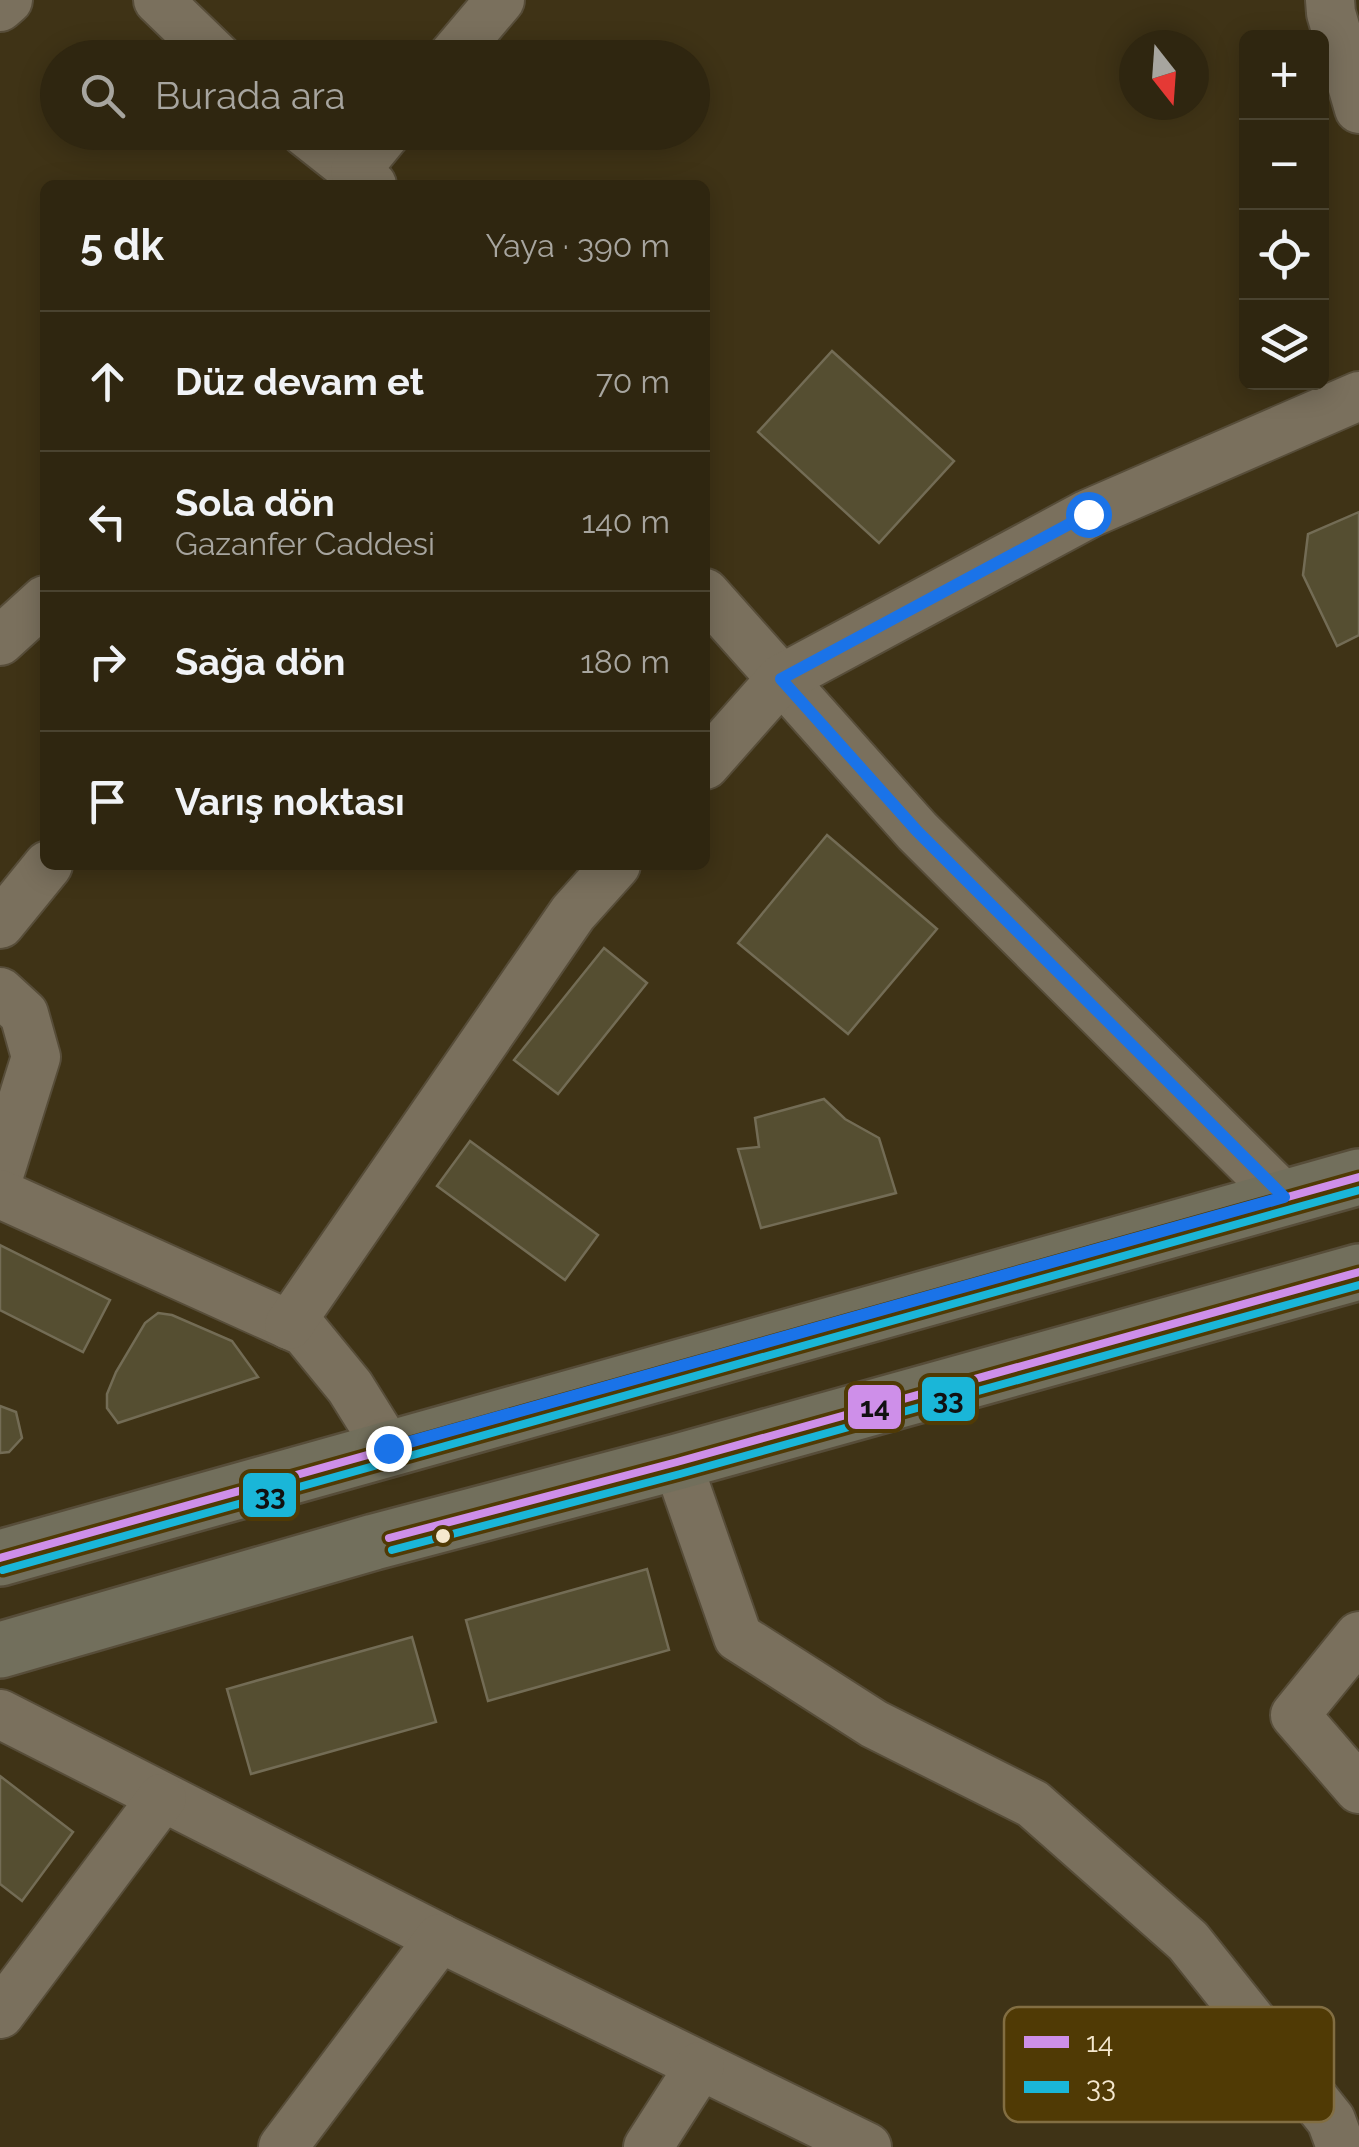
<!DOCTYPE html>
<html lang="tr">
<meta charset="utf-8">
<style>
:root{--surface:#2f2610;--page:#3b321e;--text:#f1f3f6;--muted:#a7a59f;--line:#4a4330}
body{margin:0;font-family:Raleway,sans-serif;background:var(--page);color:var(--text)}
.controls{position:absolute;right:30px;top:30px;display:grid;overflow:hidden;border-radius:15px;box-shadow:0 5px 25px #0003}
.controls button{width:90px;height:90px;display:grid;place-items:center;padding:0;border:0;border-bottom:2px solid var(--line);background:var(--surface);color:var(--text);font:50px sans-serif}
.compass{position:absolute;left:1119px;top:30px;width:90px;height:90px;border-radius:50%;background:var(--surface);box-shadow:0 5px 25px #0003;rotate:163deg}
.stop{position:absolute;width:30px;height:30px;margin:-22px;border:8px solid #1a73e8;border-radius:50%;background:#fff}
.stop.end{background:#1a73e8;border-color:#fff;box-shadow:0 2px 10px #0008}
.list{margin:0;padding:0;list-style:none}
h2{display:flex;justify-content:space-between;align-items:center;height:130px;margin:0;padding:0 40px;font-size:42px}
h2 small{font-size:32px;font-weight:400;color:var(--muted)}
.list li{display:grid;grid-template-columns:65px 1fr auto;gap:30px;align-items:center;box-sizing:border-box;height:140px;padding:0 40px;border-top:2px solid var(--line)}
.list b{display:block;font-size:38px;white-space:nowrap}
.list p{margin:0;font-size:32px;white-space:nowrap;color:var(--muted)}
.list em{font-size:32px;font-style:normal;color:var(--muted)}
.icon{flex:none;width:55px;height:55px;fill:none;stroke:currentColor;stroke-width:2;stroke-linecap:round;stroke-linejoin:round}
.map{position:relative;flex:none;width:1359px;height:2147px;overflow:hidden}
.search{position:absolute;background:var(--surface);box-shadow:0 5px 25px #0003;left:40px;top:40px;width:670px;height:110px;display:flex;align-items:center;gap:25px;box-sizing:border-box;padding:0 35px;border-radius:55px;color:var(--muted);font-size:38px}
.panel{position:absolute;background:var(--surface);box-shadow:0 5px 25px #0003;left:40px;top:180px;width:670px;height:690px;border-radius:15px}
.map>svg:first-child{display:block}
.building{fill:#554e31;stroke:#736c55;stroke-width:2.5}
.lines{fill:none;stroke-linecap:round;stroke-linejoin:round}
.minor-casing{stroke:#574d39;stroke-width:52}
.major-casing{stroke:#574d39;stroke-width:60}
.minor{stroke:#7a705d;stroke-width:48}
.major{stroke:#726f5c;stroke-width:55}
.bus-1-casing{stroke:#503a05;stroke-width:15}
.bus-2-casing{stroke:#503a05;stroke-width:15}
.bus-1{stroke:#ce8fe9;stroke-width:8}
.bus-2{stroke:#1ab6d8;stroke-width:8}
.route{stroke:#1a73e8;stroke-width:12}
.bus-dot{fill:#f5e8cf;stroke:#503a05;stroke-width:4}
.key{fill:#503a05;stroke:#826e42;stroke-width:2.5}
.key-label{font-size:28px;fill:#f5e8cf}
.line-badge{stroke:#503a05;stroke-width:4}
.pale-badge-label{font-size:28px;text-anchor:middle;font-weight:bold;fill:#111}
</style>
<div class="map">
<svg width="1359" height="2147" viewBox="0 0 1359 2147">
<rect width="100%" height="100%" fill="#3f3316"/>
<g class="building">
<path d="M832,351L954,461L879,543L758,432Z"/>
<path d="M1359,512V635L1337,646L1303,575L1308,534Z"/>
<path d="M827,835L937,929L848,1034L738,943Z"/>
<path d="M604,948L647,983L558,1094L514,1060Z"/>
<path d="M824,1099L845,1119L879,1138L896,1193L761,1228L738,1149L759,1147L755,1118Z"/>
<path d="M470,1141L598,1235L565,1280L437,1186Z"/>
<path d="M0,1245L110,1300L83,1352L0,1310Z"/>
<path d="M158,1313L172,1315L232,1341L258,1377L118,1423L107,1408V1394L116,1372L145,1323Z"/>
<path d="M0,1406L16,1412L22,1438L9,1452L0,1453Z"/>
<path d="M647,1569L669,1650L488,1701L466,1620Z"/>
<path d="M412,1637L436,1722L251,1774L227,1689Z"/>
<path d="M0,1776L73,1832L22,1901L0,1884Z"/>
</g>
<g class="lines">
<defs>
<g id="minor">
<path d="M158,0L218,58"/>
<path d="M1330,0L1331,13L1359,109"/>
<path d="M0,7L8,0"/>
<path d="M451,58L500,0"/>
<path d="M305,132L372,185"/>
<path d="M355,171L387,132"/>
<path d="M705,593L917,831L1284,1197"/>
<path d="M0,641L45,600"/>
<path d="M705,765L781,679L1088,514L1359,396"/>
<path d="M0,924L48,865"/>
<path d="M0,992L24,1014L36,1057L0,1172"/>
<path d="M0,1194L305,1332L350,1387L388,1448"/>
<path d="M289,1325L573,913L616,865"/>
<path d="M677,1462L738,1637L874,1724L1033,1804L1188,1941L1331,2120L1341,2147"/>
<path d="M1359,1636L1295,1715L1359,1789"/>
<path d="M0,1714L440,1938"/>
<path d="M0,2014L162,1798"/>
<path d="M283,2147L440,1938L867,2147"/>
<path d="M648,2147L700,2066"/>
</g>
<g id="major">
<path d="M0,1558L1359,1177"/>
<path d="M0,1650L374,1542L677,1462L1359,1272"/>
</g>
</defs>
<use href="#minor" class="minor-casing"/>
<use href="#major" class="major-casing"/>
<use href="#minor" class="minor"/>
<use href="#major" class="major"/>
<defs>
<g id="bus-1">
<path d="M389,1538L677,1462L1359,1272"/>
<path d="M0,1558L1359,1177"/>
</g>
<g id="bus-2">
<path d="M392,1550L680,1474L1359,1285"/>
<path d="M3,1570L1359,1190"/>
</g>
</defs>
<use href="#bus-1" class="bus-1-casing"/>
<use href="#bus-2" class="bus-2-casing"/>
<use href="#bus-1" class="bus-1"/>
<use href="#bus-2" class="bus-2"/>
</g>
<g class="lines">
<path class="route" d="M388,1448L1284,1197L917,831L781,679L1088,514"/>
</g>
<circle class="bus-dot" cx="443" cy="1536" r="9"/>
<rect x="1004" y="2007" width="330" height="115" rx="15" class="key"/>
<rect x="1024" y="2036" width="45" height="12" fill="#ce8fe9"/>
<rect x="1024" y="2081" width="45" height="12" fill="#1ab6d8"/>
<g class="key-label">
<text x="1086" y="2052">14</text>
<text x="1086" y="2097">33</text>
</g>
<g class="line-badge">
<rect x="920" y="1375" width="57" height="48" rx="10" fill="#1ab6d8"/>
<rect x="846" y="1383" width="57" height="48" rx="10" fill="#ce8fe9"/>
<rect x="241" y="1471" width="57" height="48" rx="10" fill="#1ab6d8"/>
</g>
<g class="pale-badge-label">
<text x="948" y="1409">33</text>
<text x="875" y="1417">14</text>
<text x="270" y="1505">33</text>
</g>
</svg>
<div class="controls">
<button>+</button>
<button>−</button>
<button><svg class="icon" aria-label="locate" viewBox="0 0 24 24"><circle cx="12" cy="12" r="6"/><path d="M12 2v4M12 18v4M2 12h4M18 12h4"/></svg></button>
<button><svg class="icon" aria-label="layers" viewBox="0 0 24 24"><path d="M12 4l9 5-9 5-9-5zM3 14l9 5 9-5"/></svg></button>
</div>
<svg class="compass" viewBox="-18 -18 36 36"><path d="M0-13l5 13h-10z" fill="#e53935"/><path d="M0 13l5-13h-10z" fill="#a7a59f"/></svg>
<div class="stop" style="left:1088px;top:514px"></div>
<div class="stop end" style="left:388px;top:1448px"></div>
<div class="search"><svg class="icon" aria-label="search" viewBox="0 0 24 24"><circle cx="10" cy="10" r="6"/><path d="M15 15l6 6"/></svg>Burada ara</div>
<section class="panel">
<h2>5 dk<small>Yaya · 390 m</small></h2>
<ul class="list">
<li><svg class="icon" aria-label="ahead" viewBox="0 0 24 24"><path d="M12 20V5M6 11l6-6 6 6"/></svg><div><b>Düz devam et</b></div><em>70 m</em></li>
<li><svg class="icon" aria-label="left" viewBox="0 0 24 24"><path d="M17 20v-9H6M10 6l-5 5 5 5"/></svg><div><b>Sola dön</b><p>Gazanfer Caddesi</p></div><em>140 m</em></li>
<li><svg class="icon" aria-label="right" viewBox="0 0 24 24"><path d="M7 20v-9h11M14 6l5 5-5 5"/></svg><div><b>Sağa dön</b></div><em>180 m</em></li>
<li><svg class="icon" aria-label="arrive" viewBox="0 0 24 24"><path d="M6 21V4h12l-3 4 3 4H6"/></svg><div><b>Varış noktası</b></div></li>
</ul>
</section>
</div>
